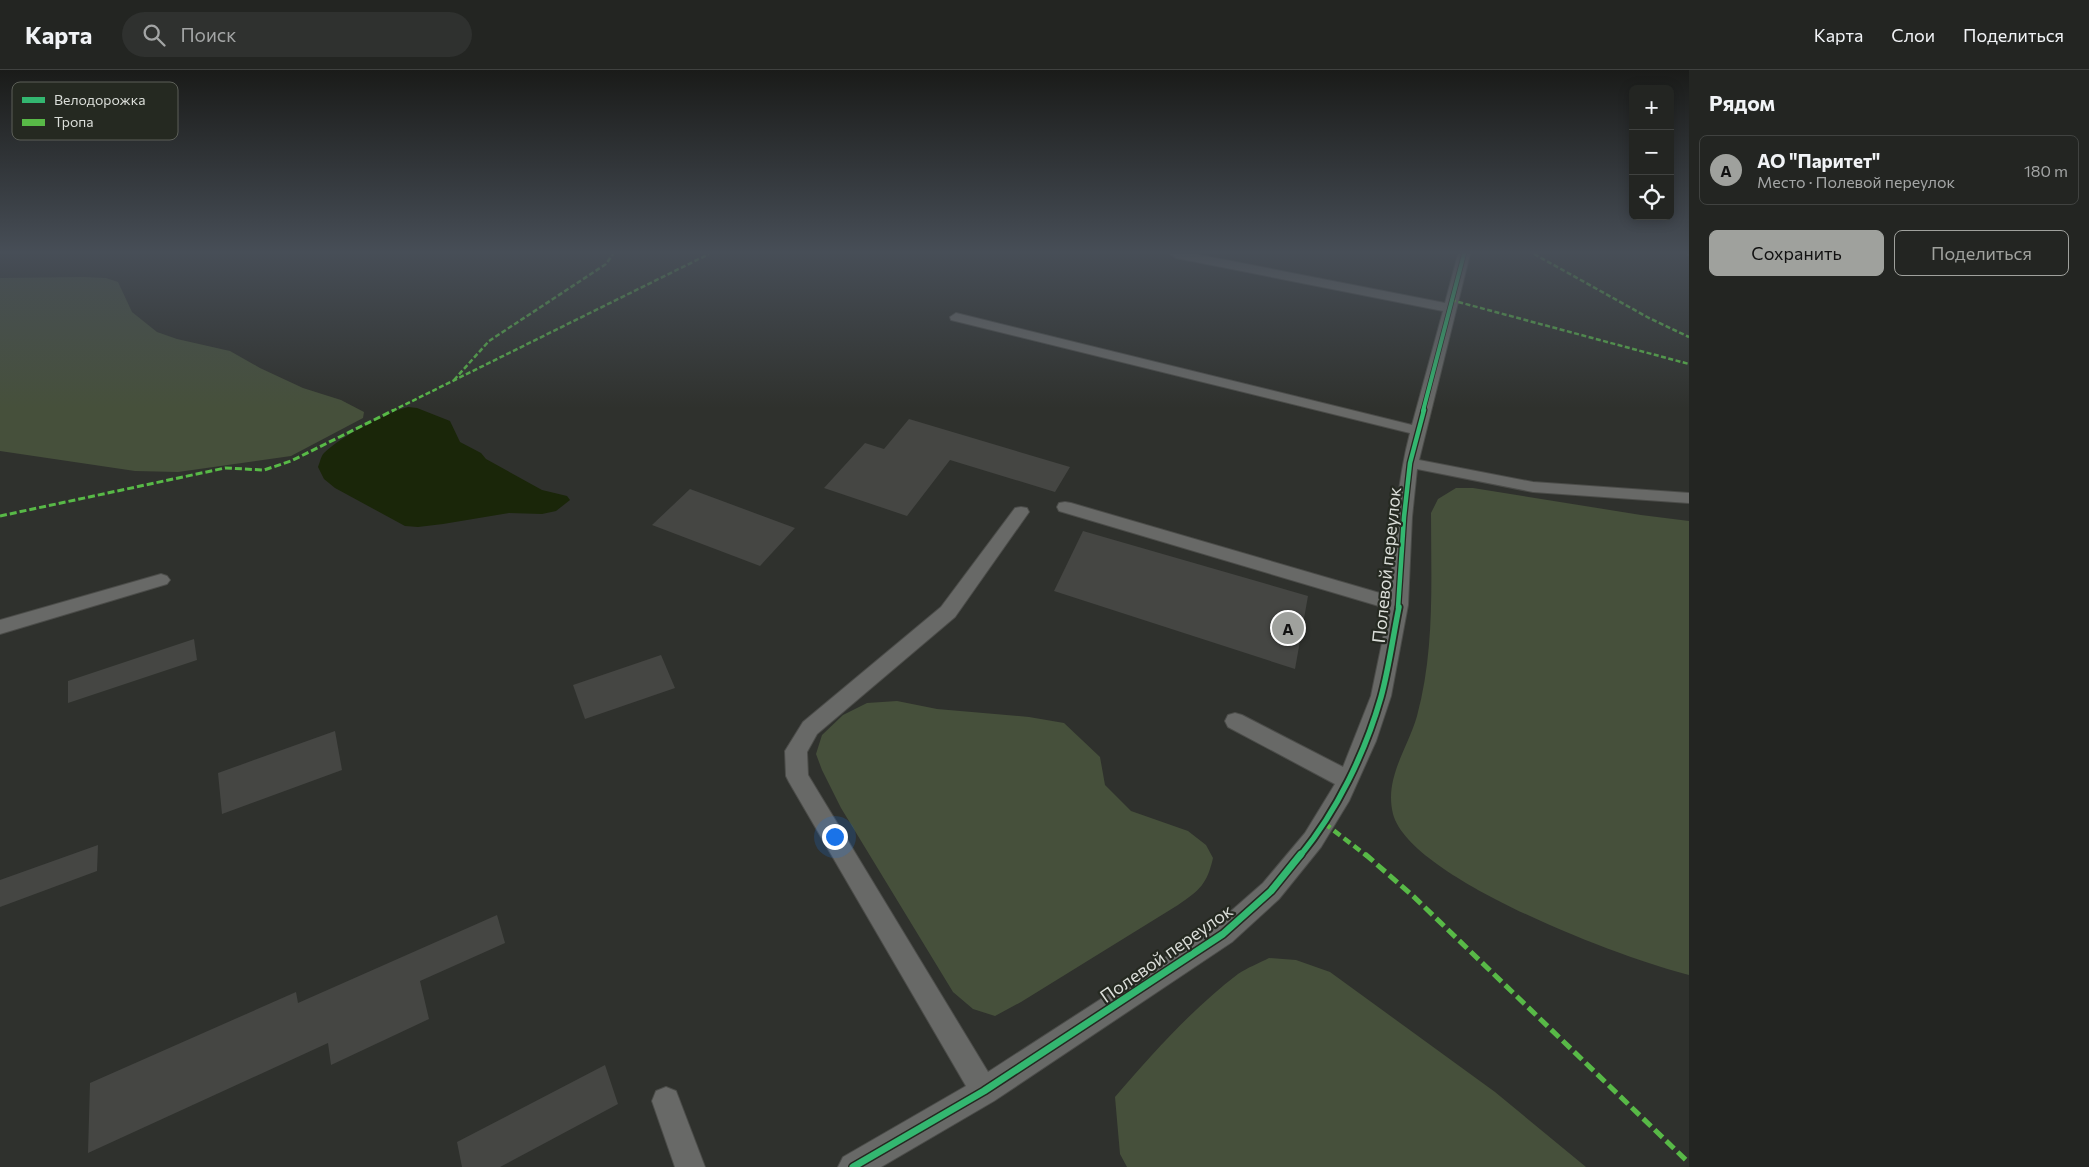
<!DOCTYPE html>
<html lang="ru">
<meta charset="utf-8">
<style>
:root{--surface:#232522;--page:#2f312f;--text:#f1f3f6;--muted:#a3a5a5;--line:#404240;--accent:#9fa19d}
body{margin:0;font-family:Commissioner,sans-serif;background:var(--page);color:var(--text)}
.controls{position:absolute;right:15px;top:15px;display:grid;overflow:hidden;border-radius:8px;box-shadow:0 2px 12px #0003}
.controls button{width:45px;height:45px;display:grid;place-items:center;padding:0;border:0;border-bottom:1px solid var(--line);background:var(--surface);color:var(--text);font:25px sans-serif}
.you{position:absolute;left:834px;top:766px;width:18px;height:18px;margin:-12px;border:4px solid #fff;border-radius:50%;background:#1a73e8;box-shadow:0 0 0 8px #1a73e833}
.badge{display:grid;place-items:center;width:32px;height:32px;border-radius:50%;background:var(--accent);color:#111;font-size:16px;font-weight:700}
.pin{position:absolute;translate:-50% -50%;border:2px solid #fff;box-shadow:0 1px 5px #0006}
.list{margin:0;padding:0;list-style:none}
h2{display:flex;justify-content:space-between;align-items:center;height:65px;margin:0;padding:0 20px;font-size:21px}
h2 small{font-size:16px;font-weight:400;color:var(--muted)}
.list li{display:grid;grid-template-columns:32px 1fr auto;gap:15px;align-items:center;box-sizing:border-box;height:70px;margin:0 10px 10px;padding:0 10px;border:1px solid var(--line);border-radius:8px}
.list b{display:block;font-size:19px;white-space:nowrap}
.list p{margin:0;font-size:16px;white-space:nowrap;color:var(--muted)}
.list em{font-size:16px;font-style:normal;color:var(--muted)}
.actions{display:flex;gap:10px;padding:15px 20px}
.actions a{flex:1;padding:11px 0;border:1px solid var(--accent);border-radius:8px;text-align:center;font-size:18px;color:var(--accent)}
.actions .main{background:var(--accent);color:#111}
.icon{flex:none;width:28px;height:28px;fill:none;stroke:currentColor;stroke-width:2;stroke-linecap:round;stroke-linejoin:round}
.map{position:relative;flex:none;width:1689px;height:1097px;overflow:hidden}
header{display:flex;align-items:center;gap:30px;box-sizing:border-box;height:70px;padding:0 25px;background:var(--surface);border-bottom:1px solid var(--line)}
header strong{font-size:24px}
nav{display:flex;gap:28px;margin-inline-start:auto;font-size:18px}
.search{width:350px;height:45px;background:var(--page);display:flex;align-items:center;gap:12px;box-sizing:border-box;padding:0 18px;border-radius:28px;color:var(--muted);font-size:19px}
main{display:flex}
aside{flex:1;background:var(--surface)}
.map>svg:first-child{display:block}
.green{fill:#46503b}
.water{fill:#1a2609}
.building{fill:#454643}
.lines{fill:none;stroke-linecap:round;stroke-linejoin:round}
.minor-casing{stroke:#4b4c49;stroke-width:2}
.minor{fill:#686967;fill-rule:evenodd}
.rail{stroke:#656764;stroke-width:2.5;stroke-dasharray:6 6;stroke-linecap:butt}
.quiet-far3{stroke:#58b947;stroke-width:2.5;stroke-dasharray:5 2.5;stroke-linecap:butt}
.quiet-far2{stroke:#58b947;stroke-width:3;stroke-dasharray:7 3;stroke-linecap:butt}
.quiet-far1{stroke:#58b947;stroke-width:4.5;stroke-dasharray:8 4.5;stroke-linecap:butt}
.quiet{stroke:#58b947;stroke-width:5;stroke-dasharray:11 5;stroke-linecap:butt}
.cycleway-far3-casing{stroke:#252921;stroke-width:5.5}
.cycleway-far2-casing{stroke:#252921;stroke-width:7}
.cycleway-far1-casing{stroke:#252921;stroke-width:9}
.cycleway-casing{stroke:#252921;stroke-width:10}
.cycleway-far3{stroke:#33b770;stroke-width:4}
.cycleway-far2{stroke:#33b770;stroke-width:4.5}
.cycleway-far1{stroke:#33b770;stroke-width:5.5}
.cycleway{stroke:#33b770;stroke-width:7}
.labels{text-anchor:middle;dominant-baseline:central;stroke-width:4.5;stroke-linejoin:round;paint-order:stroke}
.street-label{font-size:18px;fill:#dbded9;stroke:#252921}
.key{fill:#252921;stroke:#5c5f58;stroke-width:1}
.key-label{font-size:14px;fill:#dbded9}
</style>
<header>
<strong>Карта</strong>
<div class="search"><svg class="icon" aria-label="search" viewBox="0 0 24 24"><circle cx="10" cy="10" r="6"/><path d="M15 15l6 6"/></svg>Поиск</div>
<nav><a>Карта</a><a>Слои</a><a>Поделиться</a></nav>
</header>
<main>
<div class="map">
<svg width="1689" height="1097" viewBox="0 0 1689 1097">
<rect width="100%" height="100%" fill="#2f312d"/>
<g class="green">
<path d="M83,207L106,208L118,212L132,242L157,262L177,269L230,281L260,298L303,318L341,330L364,342L363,348L291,386L178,402L135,401L0,381V208Z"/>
<path d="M1456,418H1473L1641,445L1689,451V905C1626,890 1410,809 1393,744C1384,708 1408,678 1417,646C1435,580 1431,511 1431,443L1438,429Z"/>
<path d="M897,631L937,639L1029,647L1064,653L1100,687L1105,715L1131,741L1188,761L1206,775L1213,788C1207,814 1200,820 1178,835L1021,932L995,946L973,939L953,922L841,738L822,700L816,684L822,665L843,645L867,633Z"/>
<path d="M1269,888L1296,890L1330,902L1495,1022L1586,1097H1127L1120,1084L1115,1027C1152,984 1192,939 1238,904C1247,898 1259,893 1269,888Z"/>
</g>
<path class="water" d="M408,337L417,338L450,351L460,372L481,383L486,389L542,420L567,426L570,430L556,441L542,444L509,443L443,454L418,457L405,456L335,418L324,409L318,397C320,392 321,386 324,383C340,367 387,342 408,337Z"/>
<g class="building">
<path d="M909,349L1070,397L1055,422L950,390L907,446L824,418L865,373L884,379Z"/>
<path d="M690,419L795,458L760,496L652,455Z"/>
<path d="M1083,461L1308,526L1295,599L1054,521Z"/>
<path d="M194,569L197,590L68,633V611Z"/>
<path d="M661,585L675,618L585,649L573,615Z"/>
<path d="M335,661L342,700L222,744L218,703Z"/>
<path d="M98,775L97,801L0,837V810Z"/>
<path d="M497,845L505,873L420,911L429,949L331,995L328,973L88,1083L90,1013L296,922L298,933Z"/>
<path d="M605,995L618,1034L500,1097H462L457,1072Z"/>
</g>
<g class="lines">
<defs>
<g id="minor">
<path d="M1170,184H1195L1445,233L1458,184H1470L1419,390L1533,412L1689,423V433L1533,422L1417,399L1412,447L1408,535L1391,626L1376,671L1349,731L1321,777L1279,829L1232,872L994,1031L881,1097H838L843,1087L966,1016L789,712L786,706L785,681L803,652L941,537L1015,438L1021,437L1027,438L1029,442L955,547L817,664L807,682L808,705L988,1002L1214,856L1263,813L1305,763L1335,714L1228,657L1225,651L1228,645L1235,643L1242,645L1343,697L1371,626L1389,539L1059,441L1057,437L1059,433L1065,432L1071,433L1390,526C1394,471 1396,416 1410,363L951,250L950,247L956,243L1412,355L1443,241L1176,188Z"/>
<path d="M161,504L167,506L170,510L167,514L0,564V550Z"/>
<path d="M666,1017L676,1021L705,1097H675L652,1031L656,1021Z"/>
</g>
</defs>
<use href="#minor" class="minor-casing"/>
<use href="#minor" class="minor"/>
<path class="rail" d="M1687,184L1689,185"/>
<g class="quiet-far3">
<path d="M1534,184L1649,248L1689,267"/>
<path d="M1451,230L1689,294"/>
<path d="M454,310L489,271L606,194L613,184"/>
<path d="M392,341L709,184"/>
</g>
<path class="quiet-far2" d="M0,446L225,398L264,400L291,391L394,340"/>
<path class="quiet-far1" d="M1324,753L1367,786"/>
<path class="quiet" d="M1365,784L1412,825L1689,1093"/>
<defs>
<path id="cycleway-far3" d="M1423,341L1464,184"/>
<path id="cycleway-far2" d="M1398,538L1404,447L1410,393L1424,340"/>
<path id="cycleway-far1" d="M1300,786C1337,741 1365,683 1381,627C1389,598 1393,566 1399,537"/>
<path id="cycleway" d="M853,1097L984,1021L1223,864L1271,821L1301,784"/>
</defs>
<use href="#cycleway-far3" class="cycleway-far3-casing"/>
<use href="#cycleway-far2" class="cycleway-far2-casing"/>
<use href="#cycleway-far1" class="cycleway-far1-casing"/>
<use href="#cycleway" class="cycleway-casing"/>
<use href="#cycleway-far3" class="cycleway-far3"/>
<use href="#cycleway-far2" class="cycleway-far2"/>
<use href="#cycleway-far1" class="cycleway-far1"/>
<use href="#cycleway" class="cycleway"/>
</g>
<linearGradient id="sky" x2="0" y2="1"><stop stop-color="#1a1b19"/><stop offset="0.54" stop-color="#474e57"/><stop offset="1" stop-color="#474e57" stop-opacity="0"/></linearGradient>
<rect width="1689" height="338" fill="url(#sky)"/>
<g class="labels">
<g class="street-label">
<text transform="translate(1386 495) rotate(-84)">Полевой переулок</text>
<text transform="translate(1166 883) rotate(-35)">Полевой переулок</text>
</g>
</g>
<rect x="12" y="12" width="166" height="58" rx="8" class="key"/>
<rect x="22" y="27" width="23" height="6" fill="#33b770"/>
<rect x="22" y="49" width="23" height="7" fill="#58b947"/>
<g class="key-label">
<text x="54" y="35">Велодорожка</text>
<text x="54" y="57">Тропа</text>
</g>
</svg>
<div class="controls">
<button>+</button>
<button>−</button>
<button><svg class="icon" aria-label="locate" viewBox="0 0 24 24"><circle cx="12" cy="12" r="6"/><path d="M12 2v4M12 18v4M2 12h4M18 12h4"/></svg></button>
</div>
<div class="you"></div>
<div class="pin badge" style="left:1288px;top:558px">A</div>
</div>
<aside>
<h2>Рядом<small></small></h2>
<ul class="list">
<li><span class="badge">A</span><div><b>АО &quot;Паритет&quot;</b><p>Место · Полевой переулок</p></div><em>180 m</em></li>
</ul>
<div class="actions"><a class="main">Сохранить</a><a>Поделиться</a></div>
</aside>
</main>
